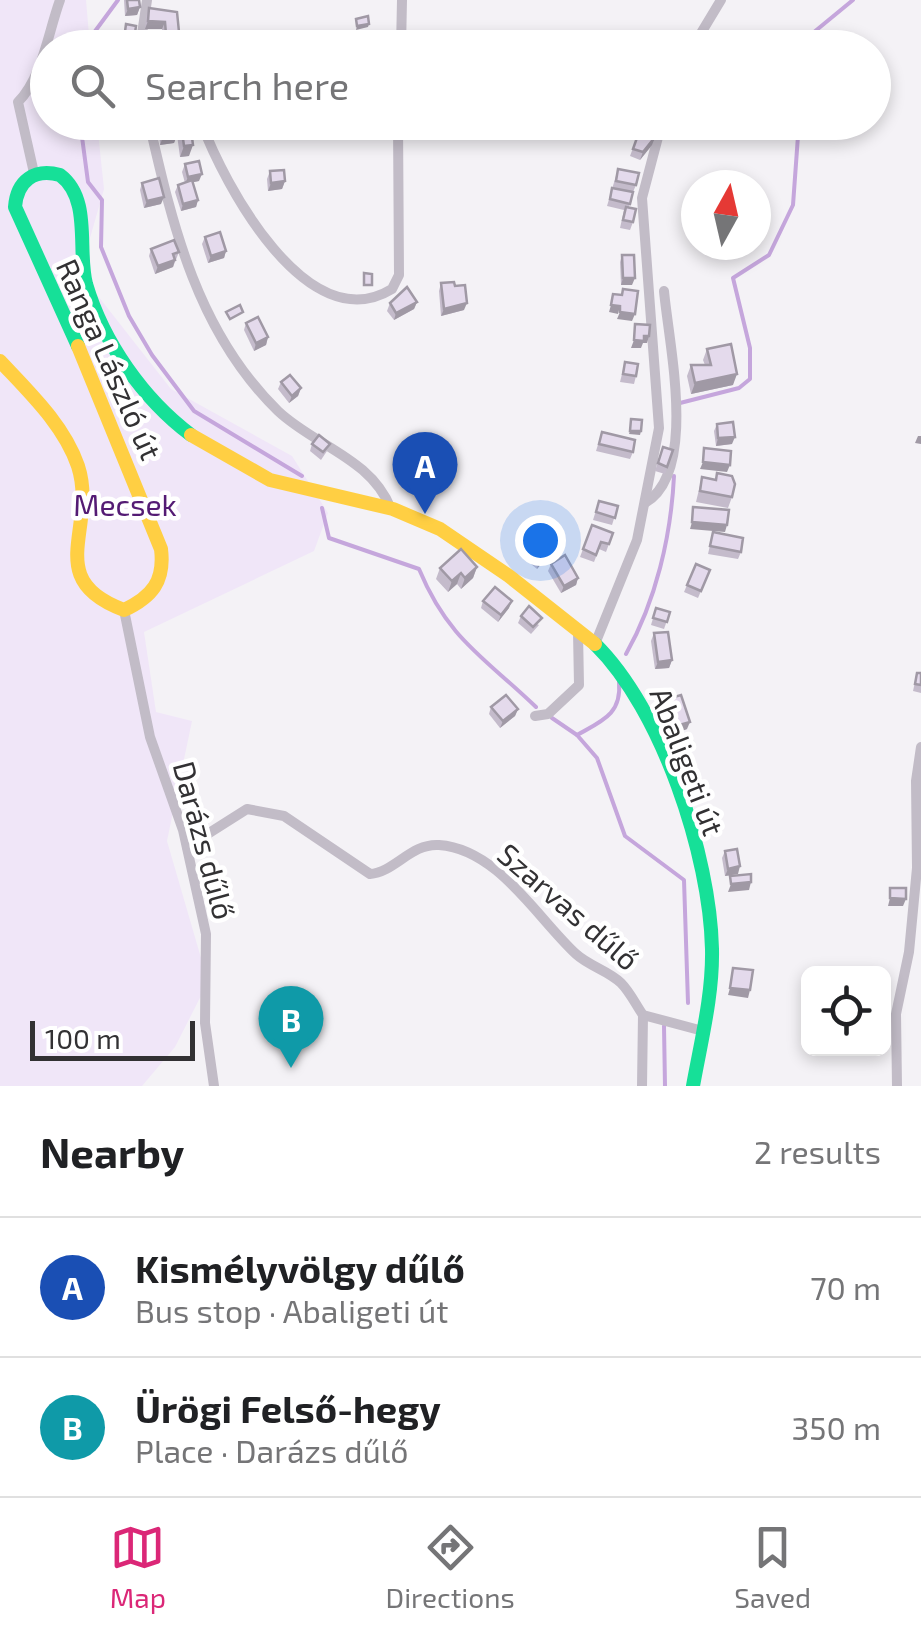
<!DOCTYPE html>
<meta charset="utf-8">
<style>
:root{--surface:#fff;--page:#f2f2f2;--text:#202124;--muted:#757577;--line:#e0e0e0;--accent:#db2777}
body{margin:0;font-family:"Exo 2",sans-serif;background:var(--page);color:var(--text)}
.controls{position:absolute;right:30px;bottom:30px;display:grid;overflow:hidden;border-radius:15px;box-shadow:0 5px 15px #0003}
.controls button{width:90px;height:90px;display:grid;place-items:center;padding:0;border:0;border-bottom:2px solid var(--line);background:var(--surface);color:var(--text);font:50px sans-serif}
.compass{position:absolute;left:681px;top:170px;width:90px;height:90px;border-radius:50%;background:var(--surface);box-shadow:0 5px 15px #0003;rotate:8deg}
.scale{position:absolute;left:30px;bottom:25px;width:165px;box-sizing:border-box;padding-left:10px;border:5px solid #323133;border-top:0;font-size:28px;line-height:35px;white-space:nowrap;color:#323133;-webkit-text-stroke:8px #fff;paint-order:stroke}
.you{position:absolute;left:540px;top:540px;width:35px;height:35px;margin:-25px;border:8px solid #fff;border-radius:50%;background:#1a73e8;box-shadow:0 0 0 15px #1a73e833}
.badge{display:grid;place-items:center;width:65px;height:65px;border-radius:50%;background:var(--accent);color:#fff;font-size:32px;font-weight:700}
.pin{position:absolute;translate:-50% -82px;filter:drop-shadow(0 2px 5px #0008)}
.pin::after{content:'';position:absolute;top:52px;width:35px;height:30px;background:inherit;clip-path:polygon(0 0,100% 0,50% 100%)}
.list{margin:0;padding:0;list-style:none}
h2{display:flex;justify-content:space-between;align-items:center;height:130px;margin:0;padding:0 40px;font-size:42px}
h2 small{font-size:32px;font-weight:400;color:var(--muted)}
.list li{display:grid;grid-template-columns:65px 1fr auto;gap:30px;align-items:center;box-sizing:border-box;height:140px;padding:0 40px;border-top:2px solid var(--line)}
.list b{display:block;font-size:38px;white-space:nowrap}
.list p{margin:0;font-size:32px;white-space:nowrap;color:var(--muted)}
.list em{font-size:32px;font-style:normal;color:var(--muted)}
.icon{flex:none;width:55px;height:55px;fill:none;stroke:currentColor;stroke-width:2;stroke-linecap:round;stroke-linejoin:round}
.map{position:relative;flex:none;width:921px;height:1086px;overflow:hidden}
.search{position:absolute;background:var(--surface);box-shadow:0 5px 15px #0003;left:30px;right:30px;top:30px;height:110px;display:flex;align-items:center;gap:25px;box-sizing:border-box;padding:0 35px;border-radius:55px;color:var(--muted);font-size:38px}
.sheet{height:410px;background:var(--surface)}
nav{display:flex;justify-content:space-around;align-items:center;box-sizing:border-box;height:140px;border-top:2px solid var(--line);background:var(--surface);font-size:28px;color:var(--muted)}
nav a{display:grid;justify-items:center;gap:5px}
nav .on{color:var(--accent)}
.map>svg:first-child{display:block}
.green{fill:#f0e6f8}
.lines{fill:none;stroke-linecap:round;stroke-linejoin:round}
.stream{stroke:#c5a6dc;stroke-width:4}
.street{stroke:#c2bcc7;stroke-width:10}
.fast{stroke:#16e098;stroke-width:14}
.slow{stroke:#ffcf43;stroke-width:14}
.wall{fill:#c4bbcb}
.shaded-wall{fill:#a099a5}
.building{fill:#e4daec;stroke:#a099a5;stroke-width:2.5}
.labels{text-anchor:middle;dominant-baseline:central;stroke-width:9;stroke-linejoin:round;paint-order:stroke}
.street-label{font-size:30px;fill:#323133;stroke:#fff}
.park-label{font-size:30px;fill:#541b74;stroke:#fff}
</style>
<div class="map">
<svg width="921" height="1086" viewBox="0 0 921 1086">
<rect width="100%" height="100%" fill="#f4f2f6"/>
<path class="green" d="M0,0H86L90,47L48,48V122L97,123L104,189L80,273L171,389L292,456L328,513L314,551L144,632L156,712L192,721L167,841L208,982L175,1047L142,1086H0Z"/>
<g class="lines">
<g class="stream">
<path d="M90,48L93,34L118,0"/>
<path d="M807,48L808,37L853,0"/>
<path d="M80,122L88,182L102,200L101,247L129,316L152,355L194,411L302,476"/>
<path d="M680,403L739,388L750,379V348L733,278L769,255L793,205L799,122"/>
<path d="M322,508L329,538L419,569C448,639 484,657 536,707"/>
<path d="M626,654C656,601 671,536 674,476"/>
<path d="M552,718L577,735L597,758L625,836L684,880L688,1003"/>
<path d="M577,735C602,721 622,714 619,682"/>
<path d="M664,1026L665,1086"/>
</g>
<g class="street">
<path d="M140,48L147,0"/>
<path d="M401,48L402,0"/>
<path d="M692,48L721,0"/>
<path d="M149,122C173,228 198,333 278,411C315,446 371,458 391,509"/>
<path d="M201,122C224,184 307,341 392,289L399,275L398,122"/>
<path d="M34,173L18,102C42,78 48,33 60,0"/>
<path d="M645,503C698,472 669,346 664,291"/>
<path d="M124,610L150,737L183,830L206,934L205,1023L214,1086"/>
<path d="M595,644L637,540L659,428L642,198L662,122"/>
<path d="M535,716L548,714L579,685L578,632"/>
<path d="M187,847L247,809L284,816L370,874C395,872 411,843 439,845C498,849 537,918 576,954C589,966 609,971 621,983C630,992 636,1005 643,1015L703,1031"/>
<path d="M642,1086L643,1015"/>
<path d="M897,1086L896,1014L909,952L917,868L916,781L921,747"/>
</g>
<g class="fast">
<path d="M78,346L15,207C17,181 34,168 60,175C92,199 77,250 86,284C103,342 143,399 191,435"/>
<path d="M595,644C662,710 710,855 712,949C713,995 701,1041 693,1086"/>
</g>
<g class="slow">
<path d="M0,361C29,392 64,425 78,466C98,528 41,579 124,610C152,597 165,581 161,549L78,346"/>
<path d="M191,435L270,480L393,509L440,529L509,576L595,644"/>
</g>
</g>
<g class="wall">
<path d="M124,0H139L140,7L137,15L125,16Z"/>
<path d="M149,8L177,12L176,40L163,41L162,29H145L146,16Z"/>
<path d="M158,122H190L189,156L180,157L177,135L174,143L160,145Z"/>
<path d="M711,122H739L734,139L708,132Z"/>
<path d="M639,132L652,145L640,160L630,156Z"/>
<path d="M185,164L199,181L193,182L198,200L196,207L181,211L175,192L178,185L185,183L182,172Z"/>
<path d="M618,169L636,185L633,192L617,189L633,192L629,207L633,222L630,230L620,228L624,210L607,206Z"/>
<path d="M270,171L285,181L282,189L268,191L267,179Z"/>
<path d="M142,183L161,204L144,208L140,190Z"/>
<path d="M205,237L226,251L224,258L208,263L202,244Z"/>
<path d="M151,249L179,252L173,267L155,274L149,256Z"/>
<path d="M622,255L632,285H621L620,262Z"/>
<path d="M441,283L464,310L441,316L439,291Z"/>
<path d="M417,302L414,309L394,320L387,311L390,303Z"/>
<path d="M246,323L268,337L266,345L254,351L244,330Z"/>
<path d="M707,349L733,385L691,394L687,376L691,365H705L703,360Z"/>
<path d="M625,362L636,376L634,384L620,382Z"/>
<path d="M281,382L301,388L298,396L289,403L278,389Z"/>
<path d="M717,424L732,444L716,446L714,431Z"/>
<path d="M602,432L633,452L630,459L596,451Z"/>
<path d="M312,444L327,451L321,460L310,451Z"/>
<path d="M663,447L673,450L665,474L655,471Z"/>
<path d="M717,473L732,497L728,508L696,502L702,477L715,480Z"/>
<path d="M599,501L618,506L612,525L593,520Z"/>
<path d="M592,525L613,533L606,552L599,549L594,562L580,557Z"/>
<path d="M713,532L741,552L738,559L708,554Z"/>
<path d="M528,551L546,558L537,569L525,559Z"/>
<path d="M551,564L578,578L576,585L561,593L548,571Z"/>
<path d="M696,564L710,570L698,598L684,592Z"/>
<path d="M477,567L473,578L461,589L457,584L448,592L436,579L440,568Z"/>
<path d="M483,601L509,608L498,622L481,608Z"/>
<path d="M656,608L670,612L664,629L651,625Z"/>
<path d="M521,616L539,625L531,634L518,623Z"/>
<path d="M654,633L672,660L669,668L655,669L651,641Z"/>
<path d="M917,673H921V693L913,691Z"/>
<path d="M667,699L687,729L674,734L665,706Z"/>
<path d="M491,707L518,709L515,716L500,728L489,714Z"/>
<path d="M725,851L738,874L725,876L722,858Z"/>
</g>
<g class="shaded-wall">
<path d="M140,7L137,15L125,16L128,9Z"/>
<path d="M148,21L165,22L162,29H145Z"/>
<path d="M369,24L368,27L356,30L357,26Z"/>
<path d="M179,32L176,40L163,41L166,34Z"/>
<path d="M124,39L134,40L131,48L121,46Z"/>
<path d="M181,124L174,143L160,145L164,134L177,125Z"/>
<path d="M234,131L233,134L217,138L218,134Z"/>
<path d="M655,137L652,145L640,160L643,152Z"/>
<path d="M193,145L189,156L180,157L184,146Z"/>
<path d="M202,174L199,181L185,184L188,177Z"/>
<path d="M285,181L282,189L268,191L271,183Z"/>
<path d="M164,197L161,204L144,208L147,201Z"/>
<path d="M198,200L196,207L181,211L183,204Z"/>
<path d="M226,251L224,258L208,263L211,256Z"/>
<path d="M175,260L173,267L155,274L158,266Z"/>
<path d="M623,278H635L632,285H621Z"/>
<path d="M417,302L414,309L394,320L396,313Z"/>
<path d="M467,303L464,310L441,316L444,309Z"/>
<path d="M611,305L620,306L618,314L609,312Z"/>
<path d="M620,312L635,314L632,321L617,319Z"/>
<path d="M644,336H649L647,343H643L641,348H631L634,340Z"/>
<path d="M268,337L266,345L254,351L256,343Z"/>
<path d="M737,374L733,385L691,394L695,383Z"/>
<path d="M301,388L298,396L289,403L292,396Z"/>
<path d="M630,431H641L640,435L629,434Z"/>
<path d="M918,436H921V444L915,443Z"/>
<path d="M735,437L732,444L716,446L718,438Z"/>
<path d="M703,462L730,465L727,472L700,469Z"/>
<path d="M692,522L727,525L725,532L690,529Z"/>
<path d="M549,551L546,558L537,569L539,561Z"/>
<path d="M477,567L473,578L461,589L465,578Z"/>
<path d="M461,573L457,584L448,592L452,581Z"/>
<path d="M578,578L576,585L561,593L564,586Z"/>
<path d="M512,601L509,608L498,622L501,615Z"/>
<path d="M672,660L669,668L655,669L658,662Z"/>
<path d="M518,709L515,716L500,728L503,721Z"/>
<path d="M690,722L687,729L674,734L676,726Z"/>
<path d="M740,866L738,874L725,876L728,869Z"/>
<path d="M751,882L749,890L728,892L731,884Z"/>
<path d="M890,898L906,899L903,906H888Z"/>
<path d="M730,988L750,990L748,998L728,995Z"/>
</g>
<g class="building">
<path d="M127,0H139L140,7L128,9Z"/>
<path d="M149,8L177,12L179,32L166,34L165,22L148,21Z"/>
<path d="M368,16L369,24L357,26L356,19Z"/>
<path d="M126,24L136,26L134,40L124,39Z"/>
<path d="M363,41V48H355L354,42Z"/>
<path d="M162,122H190L193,145L184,146L181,124L177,125L178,132L164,134Z"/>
<path d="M716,122H739L738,128Z"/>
<path d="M232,123L234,131L218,134L216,126Z"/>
<path d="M639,132L655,137L643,152L633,149Z"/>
<path d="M199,161L202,174L188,177L185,164Z"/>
<path d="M618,169L639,173L636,185L616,181Z"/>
<path d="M284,170L285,181L271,183L270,171Z"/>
<path d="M159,178L164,197L147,201L142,183Z"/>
<path d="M192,180L198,200L183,204L178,185Z"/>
<path d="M612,188L633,192L630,204L610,199Z"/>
<path d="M626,207L636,209L633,222L623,220Z"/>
<path d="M220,232L226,251L211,256L205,237Z"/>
<path d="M174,240L179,252L173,254L175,260L158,266L151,249Z"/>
<path d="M622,255H634L635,278H623Z"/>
<path d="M364,273L372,274V285H364Z"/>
<path d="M454,282L455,286L465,285L467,303L444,309L441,283Z"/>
<path d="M407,287L417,302L396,313L390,303Z"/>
<path d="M623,289L638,291L635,314L620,312V306L611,305L613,294L622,295Z"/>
<path d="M240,305L243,312L230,319L226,312Z"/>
<path d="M258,317L268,337L256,343L246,323Z"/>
<path d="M635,324L650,325L649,336H644V341L634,340Z"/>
<path d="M731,344L737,374L695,383L691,365H711L707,349Z"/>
<path d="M625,362L638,364L636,376L623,374Z"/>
<path d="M290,375L301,388L292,396L281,382Z"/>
<path d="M631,419L642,420L641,431H630Z"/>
<path d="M733,422L735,437L718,438L717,424Z"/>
<path d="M602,432L635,440L633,452L599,444Z"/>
<path d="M319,435L330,444L323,452L312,444Z"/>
<path d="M663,447L673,450L667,467L658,463Z"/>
<path d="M704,448L731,451L730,465L703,462Z"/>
<path d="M717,473L732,476L735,484L732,497L700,491L702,477L716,480Z"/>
<path d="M599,501L618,506L615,518L596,512Z"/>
<path d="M693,507L729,510L727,525L692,522Z"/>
<path d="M592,525L613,533L609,544L601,542L596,555L583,549Z"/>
<path d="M713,532L743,538L741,552L710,546Z"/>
<path d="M537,541L549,551L539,561L528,551Z"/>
<path d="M461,549L477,567L465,578L461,573L452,581L440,568Z"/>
<path d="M565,555L578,578L564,586L551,564Z"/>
<path d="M696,564L710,570L701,591L687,585Z"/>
<path d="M495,587L512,601L501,615L483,601Z"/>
<path d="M529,606L542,618L533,627L521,616Z"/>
<path d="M656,608L670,612L667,622L653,618Z"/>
<path d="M668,632L672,660L658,662L654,633Z"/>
<path d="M917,673H921V685L915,684Z"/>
<path d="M506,695L518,709L503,721L491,707Z"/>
<path d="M681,695L690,722L676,726L667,699Z"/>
<path d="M737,849L740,866L728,869L725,851Z"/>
<path d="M751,874V882L731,884L730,876Z"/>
<path d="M890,888H906V899L890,898Z"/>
<path d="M733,968L753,970L750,990L730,988Z"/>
</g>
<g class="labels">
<g class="street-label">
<text transform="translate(110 359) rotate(66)">Ranga László út</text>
<text transform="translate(688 761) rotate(69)">Abaligeti út</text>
<text transform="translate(205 840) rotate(75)">Darázs dűlő</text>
<text transform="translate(569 906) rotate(41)">Szarvas dűlő</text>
</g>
<g class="park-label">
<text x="125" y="504">Mecsek</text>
</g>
</g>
</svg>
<div class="controls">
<button><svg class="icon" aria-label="locate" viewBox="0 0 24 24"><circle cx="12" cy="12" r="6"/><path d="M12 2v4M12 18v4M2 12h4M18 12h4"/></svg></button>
</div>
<svg class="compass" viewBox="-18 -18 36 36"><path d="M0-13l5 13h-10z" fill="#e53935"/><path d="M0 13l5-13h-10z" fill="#757577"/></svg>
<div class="scale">100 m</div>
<div class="you"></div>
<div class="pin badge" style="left:425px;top:514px;background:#1a4fb4">A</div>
<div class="pin badge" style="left:291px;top:1068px;background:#0f9aa8">B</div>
<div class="search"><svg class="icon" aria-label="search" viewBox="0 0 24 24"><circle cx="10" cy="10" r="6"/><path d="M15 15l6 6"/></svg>Search here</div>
</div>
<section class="sheet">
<h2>Nearby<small>2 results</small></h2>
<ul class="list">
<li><span class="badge" style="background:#1a4fb4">A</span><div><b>Kismélyvölgy dűlő</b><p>Bus stop · Abaligeti út</p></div><em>70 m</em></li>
<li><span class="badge" style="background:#0f9aa8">B</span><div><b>Ürögi Felső-hegy</b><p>Place · Darázs dűlő</p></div><em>350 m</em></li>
</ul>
</section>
<nav>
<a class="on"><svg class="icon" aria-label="map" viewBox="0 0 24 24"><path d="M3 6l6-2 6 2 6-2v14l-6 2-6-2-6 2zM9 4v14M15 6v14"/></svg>Map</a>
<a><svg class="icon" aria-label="directions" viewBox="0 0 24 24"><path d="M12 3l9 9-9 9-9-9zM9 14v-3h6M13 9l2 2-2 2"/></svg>Directions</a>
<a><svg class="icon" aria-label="saved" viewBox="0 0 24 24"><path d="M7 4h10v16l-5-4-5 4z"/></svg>Saved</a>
</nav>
